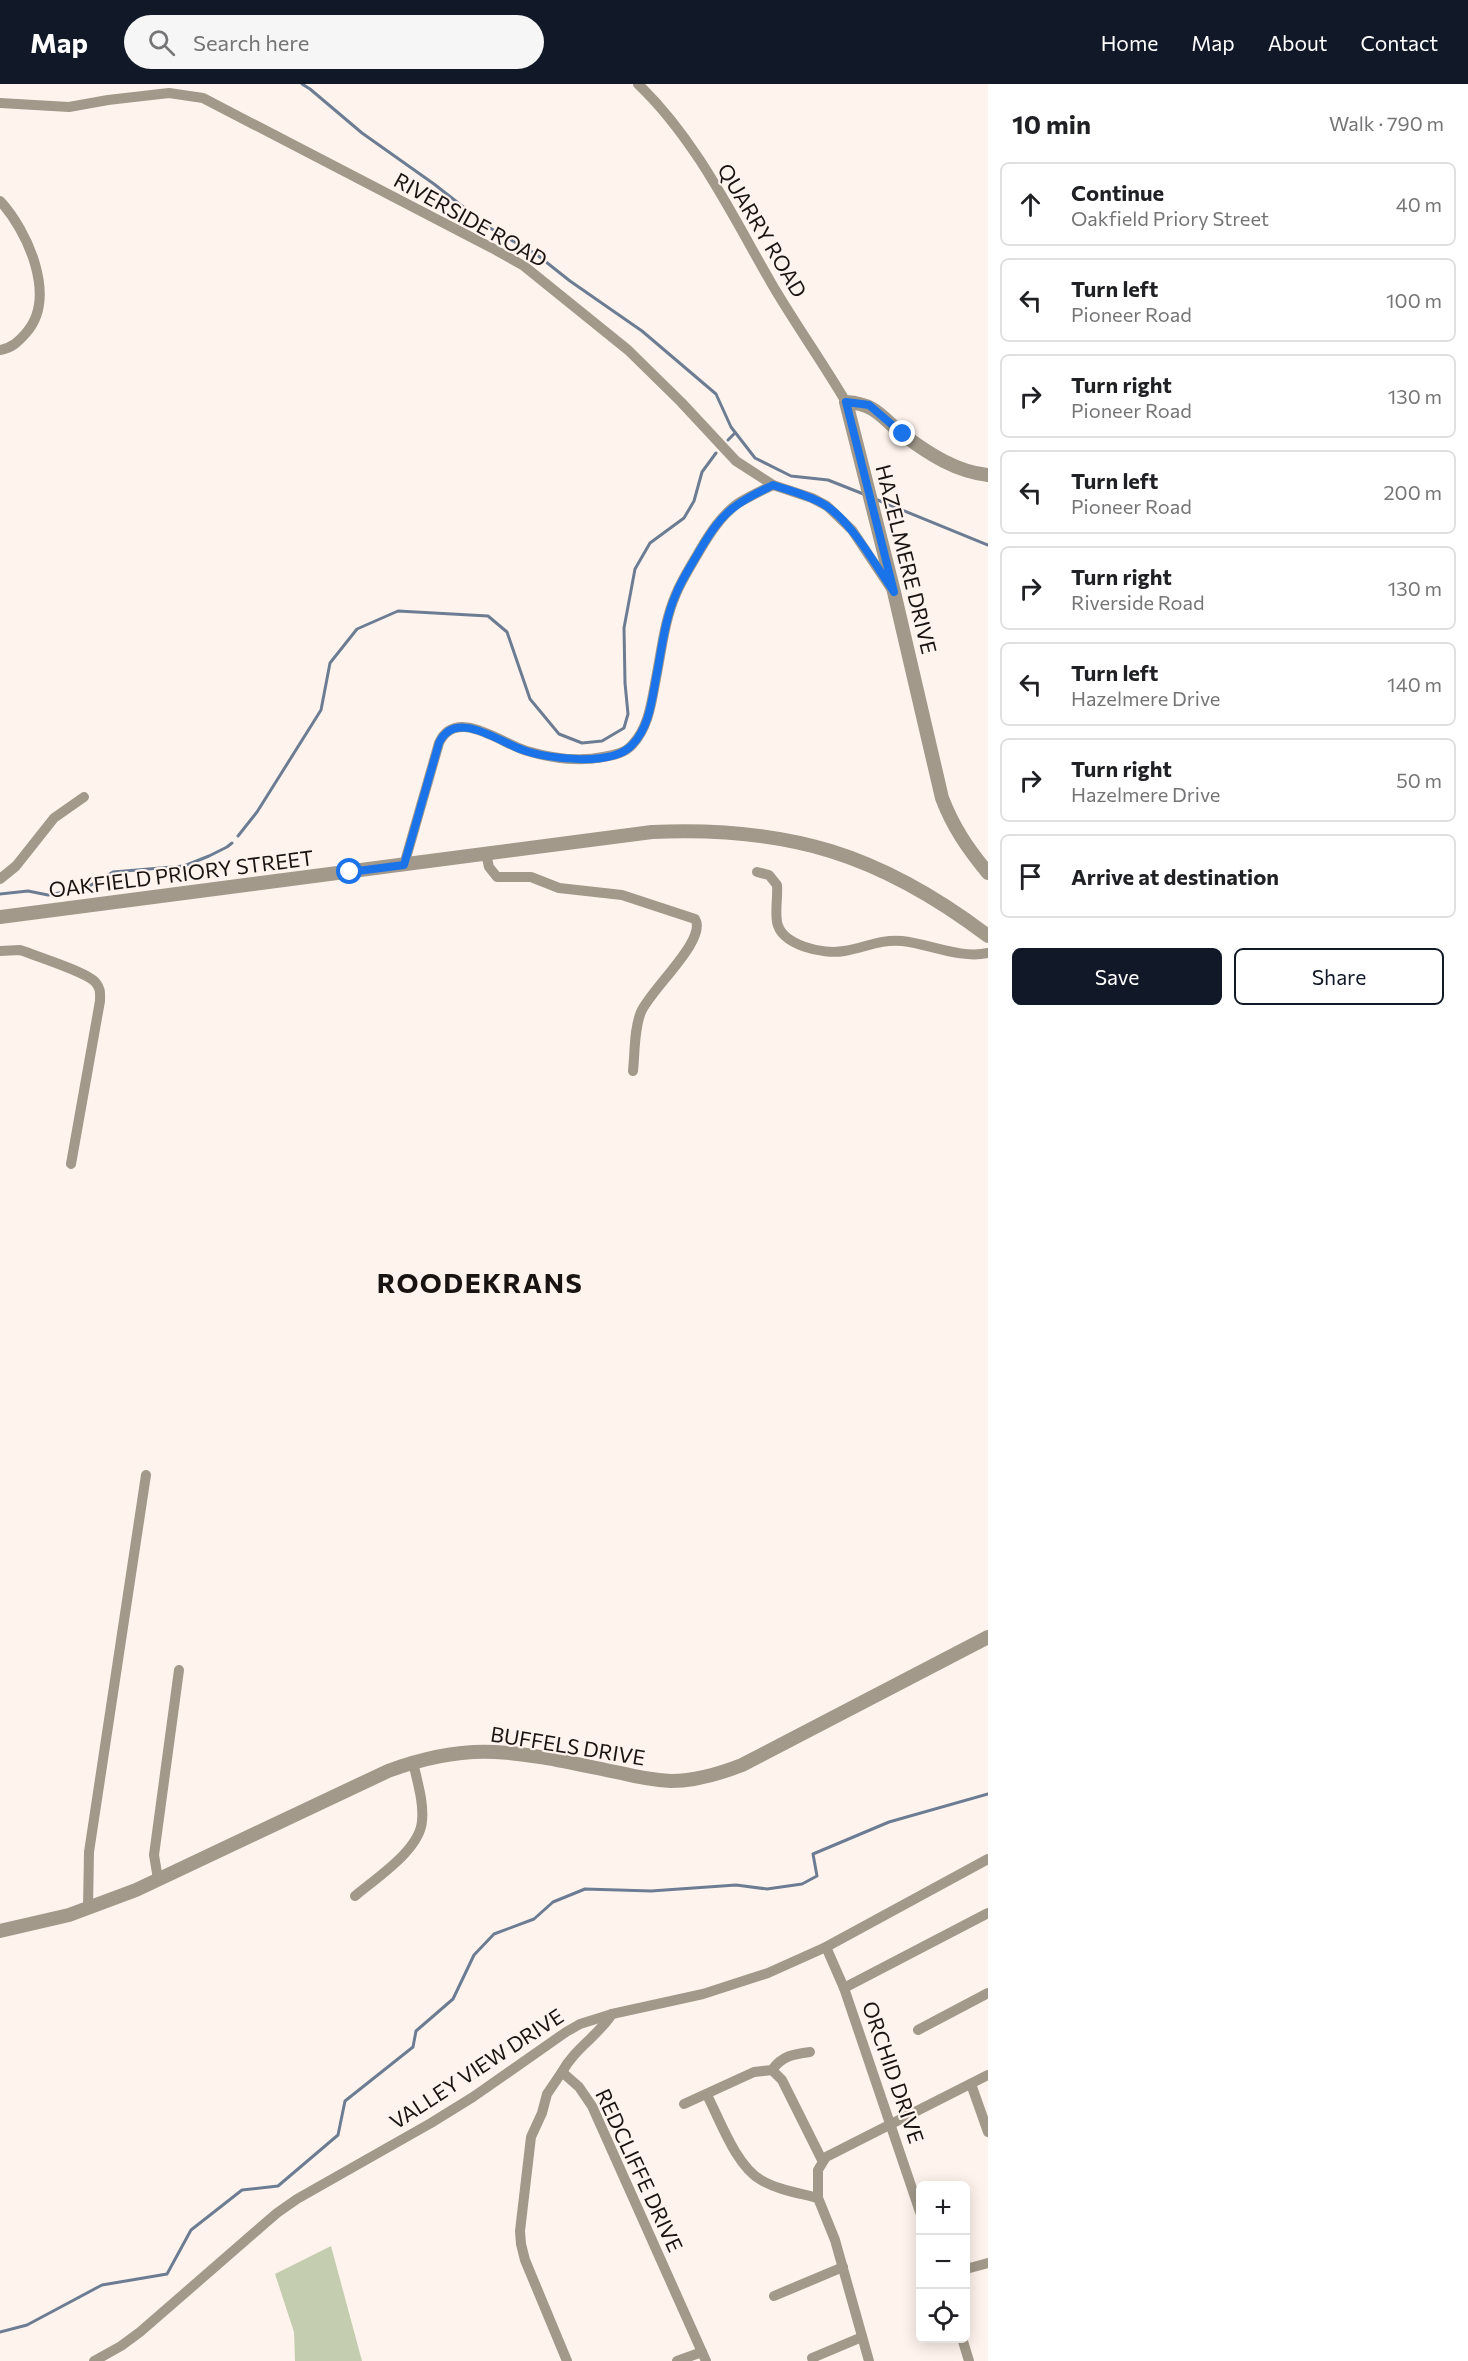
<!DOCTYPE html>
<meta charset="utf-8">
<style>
:root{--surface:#fff;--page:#f6f6f6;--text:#202124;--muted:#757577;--line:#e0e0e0;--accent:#111827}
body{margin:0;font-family:Commissioner,sans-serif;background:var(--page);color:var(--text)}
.controls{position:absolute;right:18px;bottom:18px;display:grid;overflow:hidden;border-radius:9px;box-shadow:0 3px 15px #0003}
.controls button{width:54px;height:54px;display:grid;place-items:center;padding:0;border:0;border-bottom:2px solid var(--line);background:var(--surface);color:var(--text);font:30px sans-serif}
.stop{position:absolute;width:18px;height:18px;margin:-14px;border:4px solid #1a73e8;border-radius:50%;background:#fff}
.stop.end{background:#1a73e8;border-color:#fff;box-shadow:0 2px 6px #0008}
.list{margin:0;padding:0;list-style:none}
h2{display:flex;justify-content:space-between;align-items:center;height:78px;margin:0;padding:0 24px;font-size:26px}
h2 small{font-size:20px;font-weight:400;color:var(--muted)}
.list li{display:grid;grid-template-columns:39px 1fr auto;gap:18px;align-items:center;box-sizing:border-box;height:84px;margin:0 12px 12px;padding:0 12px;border:2px solid var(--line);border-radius:9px}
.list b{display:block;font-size:22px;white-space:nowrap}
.list p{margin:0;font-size:20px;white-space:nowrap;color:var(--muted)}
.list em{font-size:20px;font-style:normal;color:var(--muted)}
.actions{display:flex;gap:12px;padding:18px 24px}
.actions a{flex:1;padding:14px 0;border:2px solid var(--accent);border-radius:9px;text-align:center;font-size:21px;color:var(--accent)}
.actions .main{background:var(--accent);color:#fff}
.icon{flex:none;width:33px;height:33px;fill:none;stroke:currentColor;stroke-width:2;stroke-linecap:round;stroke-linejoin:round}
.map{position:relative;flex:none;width:988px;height:2277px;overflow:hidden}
header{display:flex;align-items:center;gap:36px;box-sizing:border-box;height:84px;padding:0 30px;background:var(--accent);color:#fff}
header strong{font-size:28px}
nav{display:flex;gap:33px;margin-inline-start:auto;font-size:21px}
.search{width:420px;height:54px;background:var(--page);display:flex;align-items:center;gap:15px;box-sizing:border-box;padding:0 21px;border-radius:33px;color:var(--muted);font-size:22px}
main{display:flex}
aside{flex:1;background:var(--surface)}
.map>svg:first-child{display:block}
.green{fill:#c5cdb0}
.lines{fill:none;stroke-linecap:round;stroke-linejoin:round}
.stream{stroke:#6c7d93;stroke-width:3}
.minor{stroke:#a2998a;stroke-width:10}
.tertiary{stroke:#a2998a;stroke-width:14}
.route{stroke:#1a73e8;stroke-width:8}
.labels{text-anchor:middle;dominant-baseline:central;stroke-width:4.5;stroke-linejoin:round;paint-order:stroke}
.street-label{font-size:21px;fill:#191412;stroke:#fff4ed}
.district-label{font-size:27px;font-weight:bold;letter-spacing:1.5px;fill:#191412;stroke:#fff4ed}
</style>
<header>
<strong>Map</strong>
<div class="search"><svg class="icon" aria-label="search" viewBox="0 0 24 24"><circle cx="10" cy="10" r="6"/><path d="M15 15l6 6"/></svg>Search here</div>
<nav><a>Home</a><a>Map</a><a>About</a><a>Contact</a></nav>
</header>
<main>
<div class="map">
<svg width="988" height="2277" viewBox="0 0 988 2277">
<rect width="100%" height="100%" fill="#fff4ed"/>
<path class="green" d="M331,2162L362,2277H295L294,2248L275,2190Z"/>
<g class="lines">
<g class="stream">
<path d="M302,0L310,5L362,49L434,100L490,144L536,170L570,197L642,247L716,310L731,343L755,374L791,392L828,396L866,411"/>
<path d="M728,356L735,349"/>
<path d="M875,415L988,461"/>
<path d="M238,752L257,728L321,626L330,579L357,545L398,527L488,532L507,548L530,615L559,650L582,659L602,657L624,644L628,630L625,599L624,544L635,485L650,459L684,434L694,417L702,388L716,369"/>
<path d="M0,810L28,807L48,811L86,804L113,788L184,782L209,772L227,763L232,759"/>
<path d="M0,2248L27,2241L102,2201L167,2190L191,2146L242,2106L278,2102L338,2051L345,2017L413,1963L416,1947L453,1915L474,1871L494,1850L534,1835L553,1818L585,1805L651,1807L736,1801L767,1805L802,1800L817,1792L813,1770L889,1738L988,1710"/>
</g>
<g class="minor">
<path d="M638,0C696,55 733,133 773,202C796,241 823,279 846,318"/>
<path d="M0,19L69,23L108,16L169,9L203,14L492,164L524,182L628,266L681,318L736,377L773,401L812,414L827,422L852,446L890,503"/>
<path d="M0,117C27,146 58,213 26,249C18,258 12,264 0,266"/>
<path d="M486,770L489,783L497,793H531L559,804L622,811L695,835C708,855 651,905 641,928C634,945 635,968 633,987"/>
<path d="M404,781L439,659C456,622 502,660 527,667C551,674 579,678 603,673C614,671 625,669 632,661C650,642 652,614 657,589C662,563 665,535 676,510C682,495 692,480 700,466C710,449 721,432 737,420C748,413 761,407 773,401"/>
<path d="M757,788L769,791L777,801C778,812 775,826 777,838C781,861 823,871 844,867C864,864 880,855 902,857C930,860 960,875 988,869"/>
<path d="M0,795L16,782L54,734L84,713"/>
<path d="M0,867L20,866L26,868C41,874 89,889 96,899C101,905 100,910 100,917L71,1080"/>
<path d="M158,1795L154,1771L179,1586"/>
<path d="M355,1812C376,1794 420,1766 422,1737C424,1718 417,1697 413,1678"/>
<path d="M88,1824L89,1768L146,1391"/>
<path d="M826,1863L844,1904L920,2128"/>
<path d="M844,1904L988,1829"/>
<path d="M612,1930C598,1952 575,1964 562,1988L579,2003L592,2022L706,2277"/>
<path d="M918,1946L988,1909"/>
<path d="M772,1986L782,1996L822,2076"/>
<path d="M562,1988L547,2010L542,2029L531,2053L520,2147L521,2160L525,2176L567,2277"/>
<path d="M971,2000L988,2048"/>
<path d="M707,2011C720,2036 736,2082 761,2096C778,2106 799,2109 818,2114"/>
<path d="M684,2020L754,1988L772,1986C782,1972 793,1970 810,1968"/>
<path d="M966,2185L988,2179"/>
<path d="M774,2212L843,2183"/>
<path d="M962,2254L969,2277"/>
<path d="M812,2274L862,2253"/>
<path d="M94,2277L121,2262L140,2248L277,2129L297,2115L431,2039L473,2013L566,1948L580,1940L612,1930L703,1910L768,1889L826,1863L988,1775"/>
<path d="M677,2277L702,2268"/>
<path d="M869,2277L835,2156L818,2114V2086L826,2073L988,1991"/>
</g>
<g class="tertiary">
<path d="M988,391C957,388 929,370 905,352C882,335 878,320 846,318L894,508L942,714C953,743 968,765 988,789"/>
<path d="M0,833L652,748C788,742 880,770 988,852"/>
<path d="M0,1847L69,1831L136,1806L388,1687C423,1674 457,1666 495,1668C537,1670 580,1681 621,1689C637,1693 654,1696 671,1697C696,1697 719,1690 742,1681L988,1553"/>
</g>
</g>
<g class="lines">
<path class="route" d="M350,788L404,781L439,659C455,624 499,658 523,666C548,675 612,683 632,661C650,643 652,614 657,589C662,563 665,535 676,510C682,495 692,480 700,466C710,449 721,432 737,421C748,413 761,407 773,401C790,407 809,411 825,421C852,438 875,481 894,508L846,318L869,321L903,350"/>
</g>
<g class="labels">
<g class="street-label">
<text transform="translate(471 135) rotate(29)">RIVERSIDE ROAD</text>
<text transform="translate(763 146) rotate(59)">QUARRY ROAD</text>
<text transform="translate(907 475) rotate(76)">HAZELMERE DRIVE</text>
<text transform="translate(181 789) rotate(-7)">OAKFIELD PRIORY STREET</text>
<text transform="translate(568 1661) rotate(9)">BUFFELS DRIVE</text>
<text transform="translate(476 1984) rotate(-33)">VALLEY VIEW DRIVE</text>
<text transform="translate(894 1988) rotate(71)">ORCHID DRIVE</text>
<text transform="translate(640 2086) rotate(65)">REDCLIFFE DRIVE</text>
</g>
<g class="district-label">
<text x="480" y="1198">ROODEKRANS</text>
</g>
</g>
</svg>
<div class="controls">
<button>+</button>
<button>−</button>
<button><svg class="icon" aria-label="locate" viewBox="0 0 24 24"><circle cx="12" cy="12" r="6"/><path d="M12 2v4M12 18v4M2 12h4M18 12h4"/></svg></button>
</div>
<div class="stop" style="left:350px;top:788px"></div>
<div class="stop end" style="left:903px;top:350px"></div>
</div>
<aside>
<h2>10 min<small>Walk · 790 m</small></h2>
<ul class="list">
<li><svg class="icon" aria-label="ahead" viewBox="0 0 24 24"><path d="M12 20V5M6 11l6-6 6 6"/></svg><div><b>Continue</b><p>Oakfield Priory Street</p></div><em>40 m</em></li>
<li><svg class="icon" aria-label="left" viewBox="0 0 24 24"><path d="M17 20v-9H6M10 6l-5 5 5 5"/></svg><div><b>Turn left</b><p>Pioneer Road</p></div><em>100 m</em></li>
<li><svg class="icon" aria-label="right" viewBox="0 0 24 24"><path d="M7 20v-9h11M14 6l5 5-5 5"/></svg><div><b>Turn right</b><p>Pioneer Road</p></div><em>130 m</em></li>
<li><svg class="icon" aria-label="left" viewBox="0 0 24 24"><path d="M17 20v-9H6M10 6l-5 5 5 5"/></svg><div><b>Turn left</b><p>Pioneer Road</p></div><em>200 m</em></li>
<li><svg class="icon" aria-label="right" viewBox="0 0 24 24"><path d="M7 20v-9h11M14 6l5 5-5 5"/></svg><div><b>Turn right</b><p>Riverside Road</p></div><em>130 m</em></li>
<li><svg class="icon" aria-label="left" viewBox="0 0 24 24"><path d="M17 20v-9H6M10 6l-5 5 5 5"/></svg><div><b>Turn left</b><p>Hazelmere Drive</p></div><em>140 m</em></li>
<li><svg class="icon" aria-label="right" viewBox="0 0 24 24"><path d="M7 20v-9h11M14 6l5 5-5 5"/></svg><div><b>Turn right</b><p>Hazelmere Drive</p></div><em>50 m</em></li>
<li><svg class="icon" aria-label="arrive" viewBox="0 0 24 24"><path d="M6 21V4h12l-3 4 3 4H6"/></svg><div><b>Arrive at destination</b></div></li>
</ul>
<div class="actions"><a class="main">Save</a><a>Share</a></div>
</aside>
</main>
